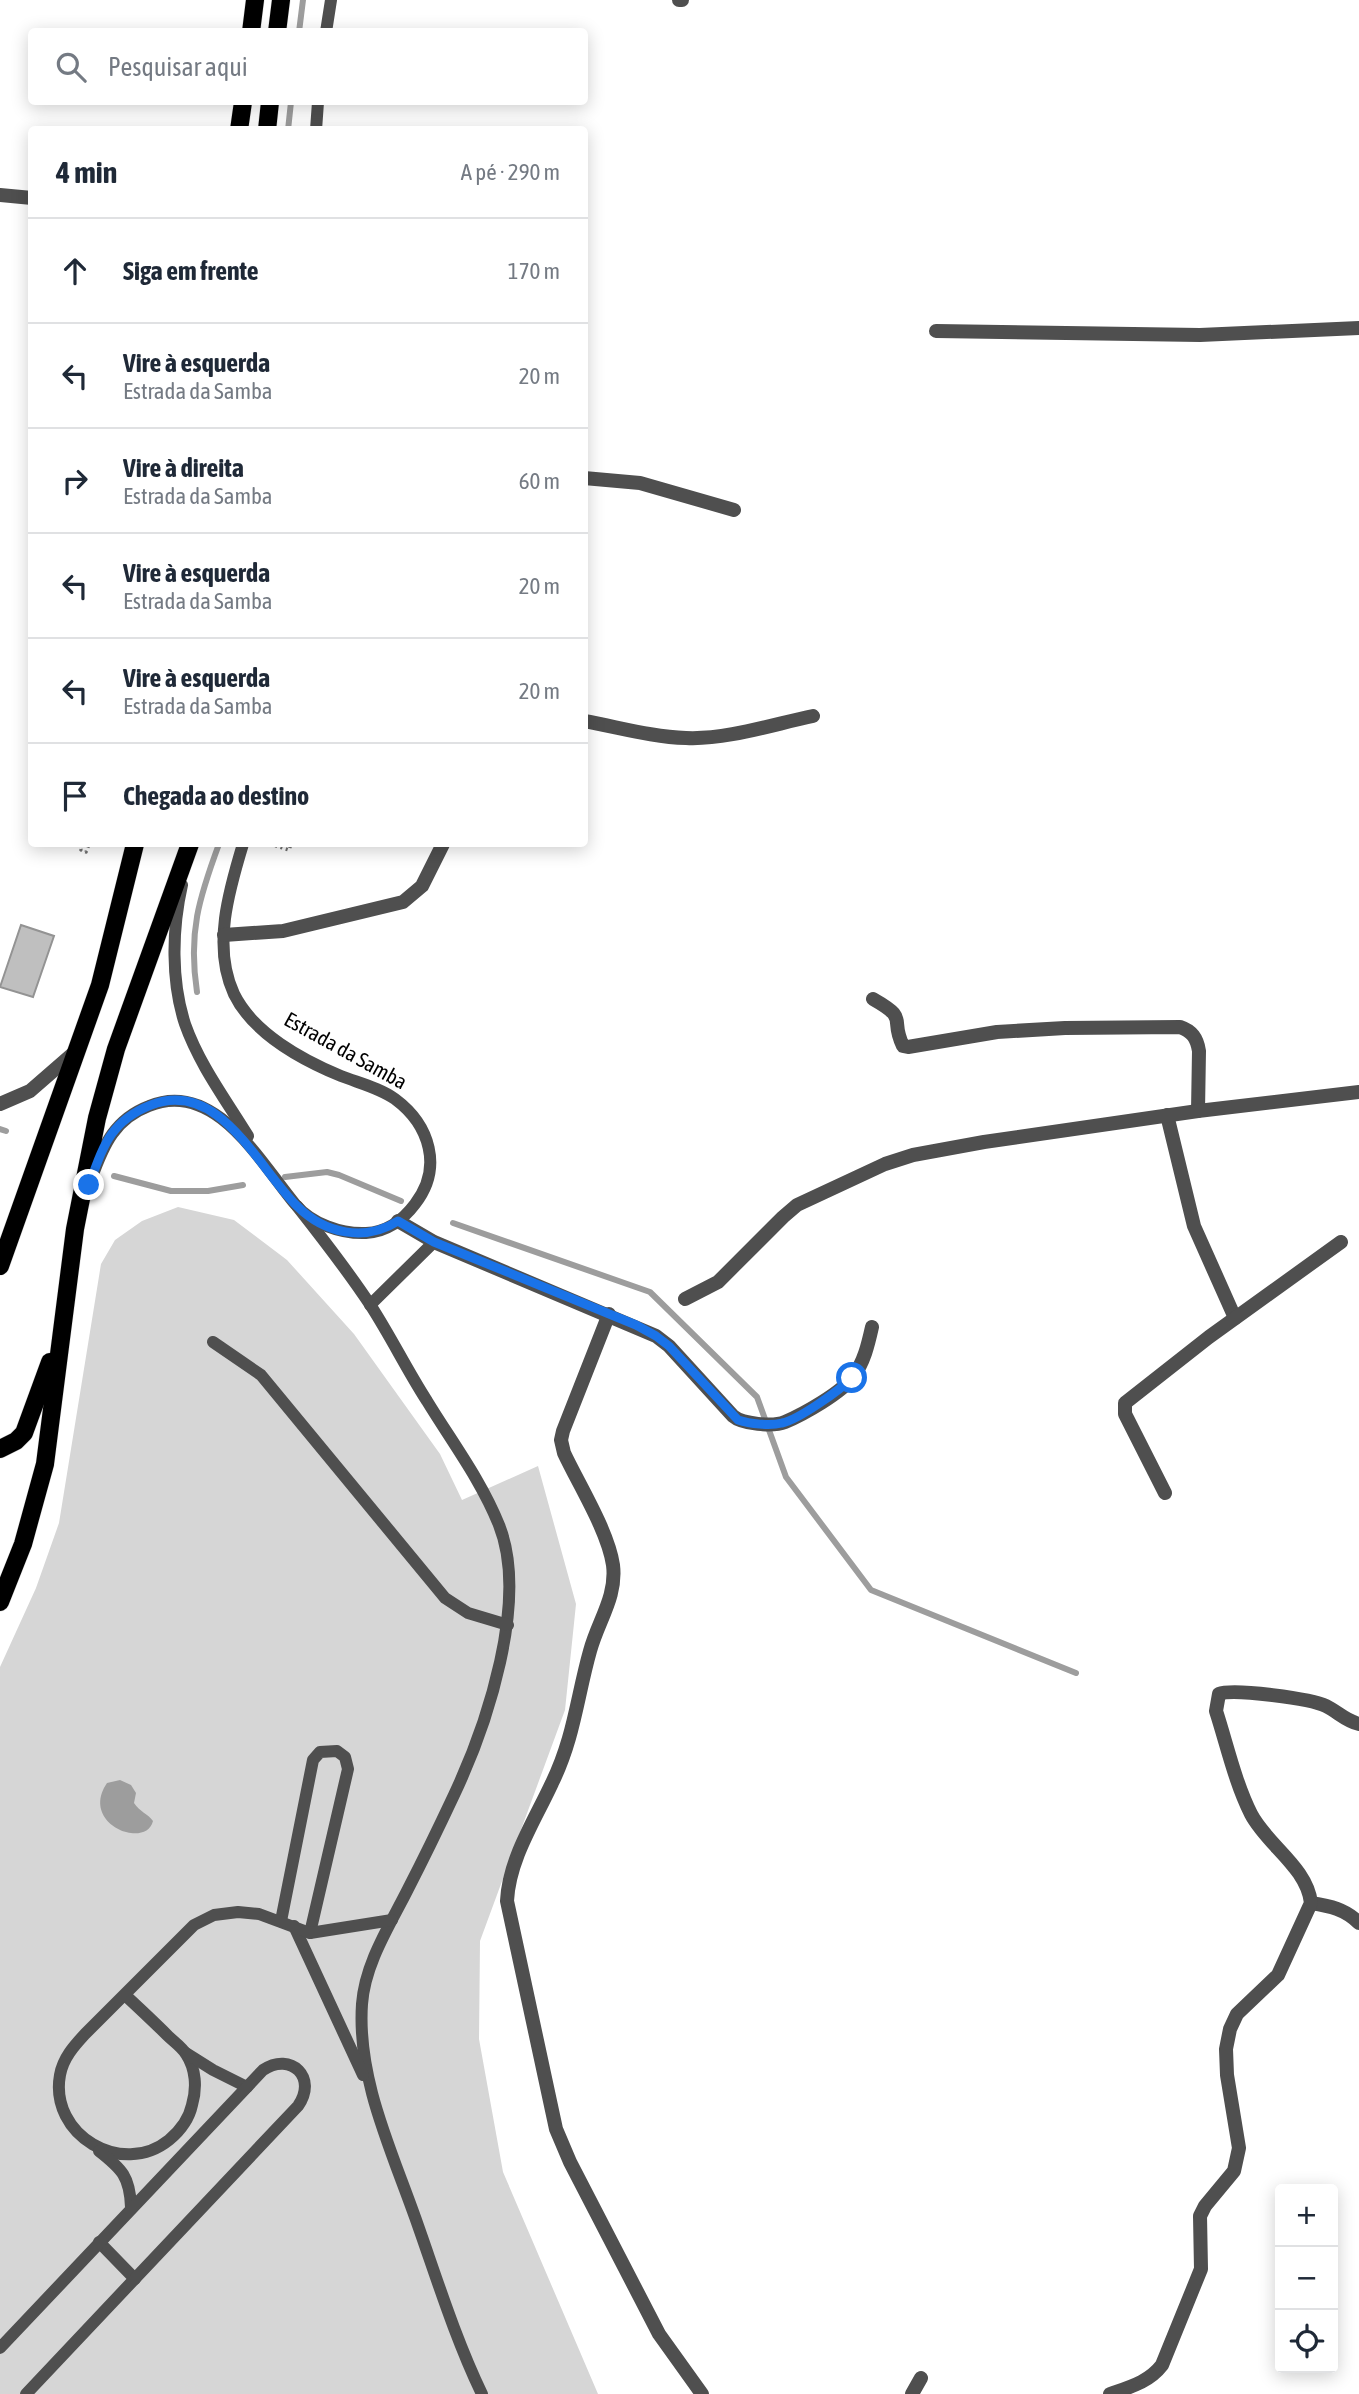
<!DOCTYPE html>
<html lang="pt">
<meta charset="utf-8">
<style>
:root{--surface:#fff;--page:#f2f2f3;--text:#1f2937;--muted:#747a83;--line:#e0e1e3}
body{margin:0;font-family:"Asap Condensed",sans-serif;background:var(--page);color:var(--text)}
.controls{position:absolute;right:21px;bottom:21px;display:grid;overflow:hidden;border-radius:7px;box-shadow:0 4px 18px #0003}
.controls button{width:63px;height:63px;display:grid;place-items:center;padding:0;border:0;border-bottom:2px solid var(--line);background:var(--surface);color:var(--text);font:35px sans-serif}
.stop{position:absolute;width:21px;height:21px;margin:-16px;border:5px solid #1a73e8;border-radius:50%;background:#fff}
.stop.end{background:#1a73e8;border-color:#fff;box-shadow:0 2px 7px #0008}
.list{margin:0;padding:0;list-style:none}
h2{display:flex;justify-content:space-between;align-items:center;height:91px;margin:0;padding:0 28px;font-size:30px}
h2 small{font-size:23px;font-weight:400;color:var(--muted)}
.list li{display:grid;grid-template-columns:46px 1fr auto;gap:21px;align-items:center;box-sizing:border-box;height:105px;padding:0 28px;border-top:2px solid var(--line)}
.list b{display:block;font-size:26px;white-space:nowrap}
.list p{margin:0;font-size:23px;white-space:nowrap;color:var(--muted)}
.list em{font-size:23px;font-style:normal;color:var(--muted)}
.icon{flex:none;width:38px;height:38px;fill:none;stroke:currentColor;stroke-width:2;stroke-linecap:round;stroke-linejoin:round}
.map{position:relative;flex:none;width:1359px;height:2394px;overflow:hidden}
.search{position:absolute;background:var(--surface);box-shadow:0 4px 18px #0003;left:28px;top:28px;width:560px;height:77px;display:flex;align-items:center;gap:18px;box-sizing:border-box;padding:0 24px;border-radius:7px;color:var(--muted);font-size:26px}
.panel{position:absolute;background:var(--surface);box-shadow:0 4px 18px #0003;left:28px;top:126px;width:560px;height:721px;border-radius:7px}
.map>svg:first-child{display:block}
.green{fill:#d6d6d6}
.water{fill:#9d9d9d}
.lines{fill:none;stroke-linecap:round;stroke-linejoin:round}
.stream{stroke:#9d9d9d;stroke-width:6}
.building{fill:#bfbfbf;stroke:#939393;stroke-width:2}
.primary-casing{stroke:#dbdbdb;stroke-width:19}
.path{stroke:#717171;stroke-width:3.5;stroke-dasharray:2 3.5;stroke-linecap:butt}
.lane{stroke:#4f4f4f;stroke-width:12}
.street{stroke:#4f4f4f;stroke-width:14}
.primary{stroke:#000;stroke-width:18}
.route{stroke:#1a73e8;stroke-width:9}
.labels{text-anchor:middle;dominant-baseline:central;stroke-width:5;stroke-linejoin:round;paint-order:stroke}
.street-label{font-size:21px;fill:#000;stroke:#fff}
</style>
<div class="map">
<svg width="1359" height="2394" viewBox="0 0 1359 2394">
<rect width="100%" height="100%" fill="#fff"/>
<path class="green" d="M178,1207L234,1220L287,1260L354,1334L440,1454L462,1500L538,1466L576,1604L565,1710L480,1941L479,2039L503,2172L598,2394H0V1667L36,1588L59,1523L101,1264L115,1240L142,1221Z"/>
<path class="water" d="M120,1780L131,1785L136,1793L134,1803C140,1812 147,1813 153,1821C146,1850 79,1824 107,1783Z"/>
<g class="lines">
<g class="stream">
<path d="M299,32L303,0"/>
<path d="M288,130L291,102"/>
<path d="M197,992C188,933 199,898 219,844"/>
<path d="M0,1129L6,1131"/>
<path d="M114,1176L171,1191H208L243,1185"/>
<path d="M285,1177L327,1172L339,1175L401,1201"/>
<path d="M453,1223L650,1292L757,1397L786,1477L871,1590L1076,1673"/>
</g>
</g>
<path class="building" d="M21,925L54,936L33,997L0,987Z"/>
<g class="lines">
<defs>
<g id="primary">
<path d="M251,32L255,0"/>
<path d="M277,32L281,0"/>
<path d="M239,130L243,102"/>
<path d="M267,130L270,102"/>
<path d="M0,1266L100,985L135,844"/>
<path d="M0,1449L16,1441L24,1433L50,1362"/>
<path d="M0,1602L23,1544L45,1464L75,1229L97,1118L116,1049L190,844"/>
</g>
</defs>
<use href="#primary" class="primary-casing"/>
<g class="path">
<path d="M83,844L81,850L86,852L89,844"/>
<path d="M270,844L289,850L291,844"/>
</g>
<g class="lane">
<path d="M326,32L331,0"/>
<path d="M316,130L318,102"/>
<path d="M182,885C172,929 171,981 185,1024C199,1064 226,1100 248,1136"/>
<path d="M92,1177C104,1144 115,1119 149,1106C215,1079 260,1162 295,1204C312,1224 341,1234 366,1233C386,1232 403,1220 415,1204C443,1168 430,1125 395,1099C380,1088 359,1083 341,1076C302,1060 253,1033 234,994C212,947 229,890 243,844"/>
<path d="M297,1206C323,1239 348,1271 371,1306C391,1337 407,1370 427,1401C452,1442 481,1480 499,1525C529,1600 487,1725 454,1795C439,1827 424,1858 408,1889C390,1925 365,1963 362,2004C357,2078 391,2149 415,2217C436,2276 455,2338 482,2394"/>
<path d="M370,1305L434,1242"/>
<path d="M213,1342L261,1375L445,1598L468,1613L508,1625"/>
<path d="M281,1921L313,1760L320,1752L337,1751L345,1757L348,1769L310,1933"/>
<path d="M294,1926L363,2075"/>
<path d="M125,1995C139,2008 153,2021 167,2035C173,2041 182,2047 186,2054C196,2069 197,2088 192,2105C189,2119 181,2130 169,2140C122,2178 49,2135 60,2075C63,2058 74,2046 85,2034L194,1925L214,1915L238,1912L259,1914L310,1933L392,1920"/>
<path d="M186,2053L213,2070L247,2087"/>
<path d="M99,2151C122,2169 130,2177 131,2207"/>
<path d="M99,2242L135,2279"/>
<path d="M0,2348L263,2070C291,2051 318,2078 298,2106L26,2394"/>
</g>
<g class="street">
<path d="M679,0H682"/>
<path d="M0,195L32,198"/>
<path d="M936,331L1200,335L1359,328"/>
<path d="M584,478L640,483L734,510"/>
<path d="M584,721C618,727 652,737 686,738C726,740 774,724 813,716"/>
<path d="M224,935L283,931L403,902L422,886L443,844"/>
<path d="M873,999C910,1020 889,1017 903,1046L908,1047L997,1032L1065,1028L1180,1027C1192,1031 1197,1038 1199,1051L1198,1111"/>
<path d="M0,1104L30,1091L76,1051"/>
<path d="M1167,1115L1194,1226L1235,1318"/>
<path d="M398,1221L434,1242L656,1336L669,1346L733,1416C742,1424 773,1427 785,1422C804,1414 841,1393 853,1377C864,1362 868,1345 872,1327"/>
<path d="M685,1299L718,1282L783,1217L797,1205L885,1164L913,1155L984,1142L1198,1111L1359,1092"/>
<path d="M609,1314L563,1431L561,1440L564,1453C579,1485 608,1531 613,1565C617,1597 598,1621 590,1651C577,1697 574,1738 552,1783C535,1820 509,1859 507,1901L556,2129L570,2162L659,2334L702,2394"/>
<path d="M1165,1493L1125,1414V1403L1209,1337L1341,1242"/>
<path d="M1311,1903C1330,1906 1345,1909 1359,1923"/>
<path d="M912,2394L921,2378"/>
<path d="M1110,2394C1130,2387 1149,2382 1162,2365L1201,2269L1200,2216L1205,2206L1234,2171L1239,2148L1227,2075L1226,2049L1230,2029L1237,2014L1278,1975L1311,1903C1307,1867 1267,1845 1251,1814C1235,1782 1227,1745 1216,1711L1219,1694C1233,1688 1312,1699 1326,1706C1338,1712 1346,1721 1359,1724"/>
</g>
<use href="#primary" class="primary"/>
</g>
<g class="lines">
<path class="route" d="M89,1185C103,1147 110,1121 151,1105C219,1078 258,1168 297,1206C325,1234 365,1242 398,1221L434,1242L636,1325L656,1336L669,1346L738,1420C750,1424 770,1426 782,1423C798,1420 840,1390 852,1378"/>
</g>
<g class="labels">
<g class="street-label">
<text transform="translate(346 1050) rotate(29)">Estrada da Samba</text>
</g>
</g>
</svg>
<div class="controls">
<button>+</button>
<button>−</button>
<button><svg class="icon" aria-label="locate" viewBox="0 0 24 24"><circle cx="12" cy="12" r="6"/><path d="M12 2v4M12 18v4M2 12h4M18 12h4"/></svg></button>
</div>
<div class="stop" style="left:852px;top:1378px"></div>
<div class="stop end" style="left:89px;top:1185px"></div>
<div class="search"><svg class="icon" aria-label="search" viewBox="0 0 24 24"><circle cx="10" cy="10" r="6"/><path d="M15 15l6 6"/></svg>Pesquisar aqui</div>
<section class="panel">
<h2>4 min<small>A pé · 290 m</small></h2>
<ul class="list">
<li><svg class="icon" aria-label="ahead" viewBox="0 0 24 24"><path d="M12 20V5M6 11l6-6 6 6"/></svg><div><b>Siga em frente</b></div><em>170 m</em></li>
<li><svg class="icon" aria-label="left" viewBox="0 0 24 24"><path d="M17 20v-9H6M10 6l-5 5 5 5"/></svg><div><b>Vire à esquerda</b><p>Estrada da Samba</p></div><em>20 m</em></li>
<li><svg class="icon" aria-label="right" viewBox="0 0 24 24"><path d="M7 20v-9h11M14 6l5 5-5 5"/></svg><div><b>Vire à direita</b><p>Estrada da Samba</p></div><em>60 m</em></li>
<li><svg class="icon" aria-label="left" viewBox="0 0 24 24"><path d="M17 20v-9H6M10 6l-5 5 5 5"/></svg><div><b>Vire à esquerda</b><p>Estrada da Samba</p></div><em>20 m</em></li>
<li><svg class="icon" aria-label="left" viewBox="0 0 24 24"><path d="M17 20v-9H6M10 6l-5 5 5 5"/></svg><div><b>Vire à esquerda</b><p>Estrada da Samba</p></div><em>20 m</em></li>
<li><svg class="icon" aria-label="arrive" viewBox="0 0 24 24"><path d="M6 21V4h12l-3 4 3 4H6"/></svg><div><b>Chegada ao destino</b></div></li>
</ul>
</section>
</div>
